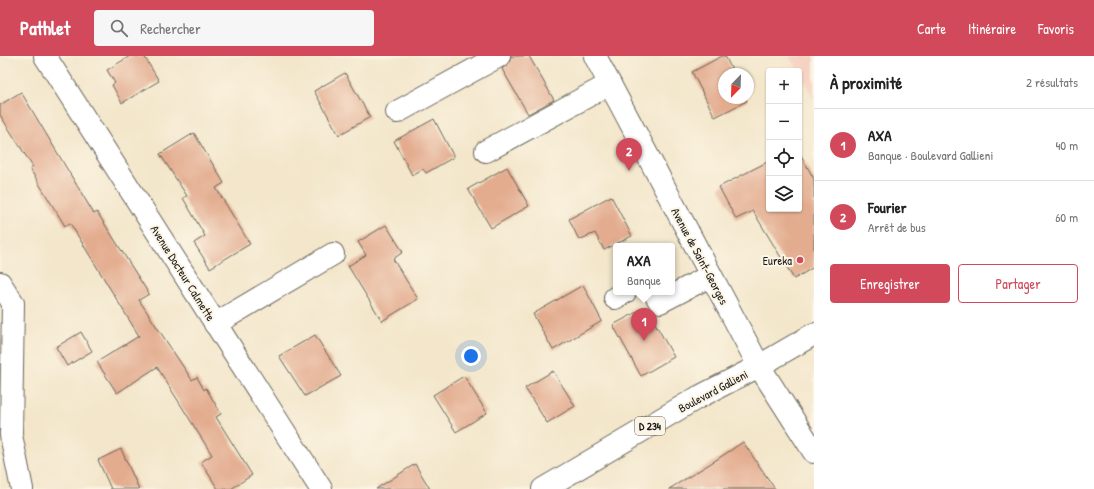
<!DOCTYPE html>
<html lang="fr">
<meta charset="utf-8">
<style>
:root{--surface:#fff;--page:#f6f6f6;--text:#222;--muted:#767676;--line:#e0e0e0;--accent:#d1495b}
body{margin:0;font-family:"Patrick Hand",sans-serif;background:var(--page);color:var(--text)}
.controls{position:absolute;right:12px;top:12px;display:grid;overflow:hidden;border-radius:4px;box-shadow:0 1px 3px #0004}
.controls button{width:36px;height:36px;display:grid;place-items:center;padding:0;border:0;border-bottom:1px solid var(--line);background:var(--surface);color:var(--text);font:20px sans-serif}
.compass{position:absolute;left:718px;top:12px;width:36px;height:36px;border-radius:50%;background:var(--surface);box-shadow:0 1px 3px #0004;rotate:203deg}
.you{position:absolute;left:471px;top:300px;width:14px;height:14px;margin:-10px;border:3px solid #fff;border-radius:50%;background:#1a73e8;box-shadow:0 0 0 6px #1a73e833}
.badge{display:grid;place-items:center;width:26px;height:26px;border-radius:50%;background:var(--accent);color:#fff;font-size:13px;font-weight:700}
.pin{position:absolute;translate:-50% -33px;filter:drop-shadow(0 1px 2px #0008)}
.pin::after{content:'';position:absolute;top:21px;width:14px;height:12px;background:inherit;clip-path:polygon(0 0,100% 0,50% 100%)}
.popup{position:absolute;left:613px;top:187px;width:62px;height:52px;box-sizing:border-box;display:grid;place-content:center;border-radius:4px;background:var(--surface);filter:drop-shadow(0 1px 3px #0005);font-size:13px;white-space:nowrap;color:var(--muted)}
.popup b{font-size:15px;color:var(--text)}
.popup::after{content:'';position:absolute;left:50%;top:100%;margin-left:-8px;border:8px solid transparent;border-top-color:var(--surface)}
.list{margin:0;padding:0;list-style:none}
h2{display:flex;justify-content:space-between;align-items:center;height:52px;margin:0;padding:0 16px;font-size:17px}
h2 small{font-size:13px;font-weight:400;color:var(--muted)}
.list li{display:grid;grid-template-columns:26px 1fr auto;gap:12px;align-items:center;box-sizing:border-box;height:72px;padding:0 16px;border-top:1px solid var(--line)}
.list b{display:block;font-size:15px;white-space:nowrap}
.list p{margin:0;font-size:13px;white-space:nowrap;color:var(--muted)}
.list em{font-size:13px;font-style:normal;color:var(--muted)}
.actions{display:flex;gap:8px;padding:12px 16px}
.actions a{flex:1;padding:9px 0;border:1px solid var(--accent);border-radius:4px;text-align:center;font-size:14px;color:var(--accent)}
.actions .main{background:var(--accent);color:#fff}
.icon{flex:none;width:22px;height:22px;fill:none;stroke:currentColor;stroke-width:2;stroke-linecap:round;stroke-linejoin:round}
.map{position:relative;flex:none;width:814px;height:433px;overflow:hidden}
header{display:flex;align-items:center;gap:24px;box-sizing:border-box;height:56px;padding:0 20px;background:var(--accent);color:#fff}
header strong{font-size:19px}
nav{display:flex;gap:22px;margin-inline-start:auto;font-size:14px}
.search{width:280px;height:36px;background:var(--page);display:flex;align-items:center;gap:10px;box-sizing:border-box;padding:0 14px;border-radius:4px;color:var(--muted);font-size:15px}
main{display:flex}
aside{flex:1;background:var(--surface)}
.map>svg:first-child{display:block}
.built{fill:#f6d2c3}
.building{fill:#e3ac8f}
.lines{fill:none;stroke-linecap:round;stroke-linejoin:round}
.minor-casing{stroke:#676359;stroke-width:24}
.major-casing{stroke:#676359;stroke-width:24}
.minor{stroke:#fff;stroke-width:22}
.major{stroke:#fff;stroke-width:22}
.poi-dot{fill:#d1495b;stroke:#fcf5e5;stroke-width:1.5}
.labels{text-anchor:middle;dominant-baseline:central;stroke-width:4;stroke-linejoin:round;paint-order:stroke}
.shield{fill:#fcf5e5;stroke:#5f5d58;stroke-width:1}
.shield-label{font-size:11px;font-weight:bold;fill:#1c1c1c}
.street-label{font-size:12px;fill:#1c1c1c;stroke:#fcf5e5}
.poi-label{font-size:12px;fill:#1c1c1c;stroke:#fcf5e5;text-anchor:end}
</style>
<header>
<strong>Pathlet</strong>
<div class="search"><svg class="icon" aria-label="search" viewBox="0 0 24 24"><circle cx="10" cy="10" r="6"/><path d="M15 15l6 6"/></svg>Rechercher</div>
<nav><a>Carte</a><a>Itinéraire</a><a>Favoris</a></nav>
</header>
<main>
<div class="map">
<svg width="814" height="433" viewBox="0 0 814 433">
<rect width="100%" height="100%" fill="#fcf5e5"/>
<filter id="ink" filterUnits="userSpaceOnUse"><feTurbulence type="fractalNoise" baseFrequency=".025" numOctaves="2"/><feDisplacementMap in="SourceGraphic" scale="8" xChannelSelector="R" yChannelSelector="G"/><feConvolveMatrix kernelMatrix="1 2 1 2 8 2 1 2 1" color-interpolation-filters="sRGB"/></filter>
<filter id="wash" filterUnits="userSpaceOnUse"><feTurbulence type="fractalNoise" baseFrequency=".012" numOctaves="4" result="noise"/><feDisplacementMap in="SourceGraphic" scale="16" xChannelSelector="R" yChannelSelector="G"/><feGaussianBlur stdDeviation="0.9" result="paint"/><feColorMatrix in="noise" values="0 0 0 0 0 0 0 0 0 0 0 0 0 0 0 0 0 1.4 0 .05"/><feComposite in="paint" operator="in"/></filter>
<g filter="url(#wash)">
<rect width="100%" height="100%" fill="#f3e6ca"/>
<path class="built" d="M789,0H814V43L799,15Z"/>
<g id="blocks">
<g class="building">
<path d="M130,0H144L159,25L122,47L112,29L115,27L107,14Z"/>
<path d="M511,0H529L554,44L528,58L502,13L509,7Z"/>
<path d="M722,0H725L734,18H724V42H746L747,45L715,61L692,16Z"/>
<path d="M345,17L370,61L339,79L314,35Z"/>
<path d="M21,36L94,158L97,156L149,238L139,244L192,324L197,321L204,334L206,332L221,358L216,361L252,419L231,433H218L201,406L212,399L157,311L117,337L97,306L139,280L70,167L65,170L30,113L33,111L0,59V49Z"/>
<path d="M434,63L454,101L426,117L423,113L412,119L394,85Z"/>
<path d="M194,77L224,127L216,132L250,188L210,212L194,187L205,180L183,142L187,140L160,98Z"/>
<path d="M799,96L814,123V211L794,223L753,155L736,163L719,131L769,105V153H799Z"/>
<path d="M507,111L529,150L491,172L468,133Z"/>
<path d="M611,140L632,180L604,194L595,177L579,184L569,163Z"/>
<path d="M386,169L403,196L393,203L418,243L382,265L348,210L366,199L358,186Z"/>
<path d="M583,229L602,265L553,294L533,258Z"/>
<path d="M646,251L674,301L641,320L613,269Z"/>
<path d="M81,276L92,295L67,310L56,291Z"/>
<path d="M315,279L341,320L305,340L279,300Z"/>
<path d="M553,315L575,350L547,367L525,332Z"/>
<path d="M464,320L487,357L456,376L433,339Z"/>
<path d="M743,386L775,433H669L716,404Z"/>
<path d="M121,393L139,433H111L98,404Z"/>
<path d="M415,408L430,433H376Z"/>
</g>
</g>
</g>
<g filter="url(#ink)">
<use href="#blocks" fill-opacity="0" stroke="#676359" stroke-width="1"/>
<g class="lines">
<defs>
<g id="minor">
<path d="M45,0L321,433"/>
<path d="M397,56L499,0"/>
<path d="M486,95L610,28"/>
<path d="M0,227L13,247L11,379L22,433"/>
<path d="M654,236L660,246L710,220"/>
<path d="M615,242L625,236"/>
<path d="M215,268L333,198"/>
</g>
<g id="major">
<path d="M595,0L759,310L814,396"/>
<path d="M543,433L697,342L759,310L814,278"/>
</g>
</defs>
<use href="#minor" class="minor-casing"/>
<use href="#major" class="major-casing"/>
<use href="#minor" class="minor"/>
<use href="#major" class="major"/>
</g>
</g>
<circle class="poi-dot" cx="800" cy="204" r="4"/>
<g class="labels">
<rect class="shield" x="635" y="361" width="30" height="18" rx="3"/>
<g class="shield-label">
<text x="650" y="370">D 234</text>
</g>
<g class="street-label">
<text transform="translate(700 200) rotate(62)">Avenue de Saint-Georges</text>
<text transform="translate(183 217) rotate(58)">Avenue Docteur Calmette</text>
<text transform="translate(713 335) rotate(-28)">Boulevard Gallieni</text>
</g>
<g class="poi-label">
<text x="792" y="204">Eureka</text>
</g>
</g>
</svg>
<div class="controls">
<button>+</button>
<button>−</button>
<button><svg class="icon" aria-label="locate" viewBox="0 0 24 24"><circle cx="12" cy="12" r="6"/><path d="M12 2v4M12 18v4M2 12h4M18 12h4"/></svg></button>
<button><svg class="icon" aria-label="layers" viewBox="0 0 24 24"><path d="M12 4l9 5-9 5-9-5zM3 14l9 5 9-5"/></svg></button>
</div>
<svg class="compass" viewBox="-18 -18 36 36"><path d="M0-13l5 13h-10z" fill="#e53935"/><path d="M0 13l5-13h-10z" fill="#767676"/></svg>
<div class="you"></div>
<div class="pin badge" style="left:644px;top:285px">1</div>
<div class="popup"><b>AXA</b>Banque</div>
<div class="pin badge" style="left:629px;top:115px">2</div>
</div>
<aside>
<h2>À proximité<small>2 résultats</small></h2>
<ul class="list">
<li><span class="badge">1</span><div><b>AXA</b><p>Banque · Boulevard Gallieni</p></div><em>40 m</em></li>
<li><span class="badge">2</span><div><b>Fourier</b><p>Arrêt de bus</p></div><em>60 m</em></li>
</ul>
<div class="actions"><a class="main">Enregistrer</a><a>Partager</a></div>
</aside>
</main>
